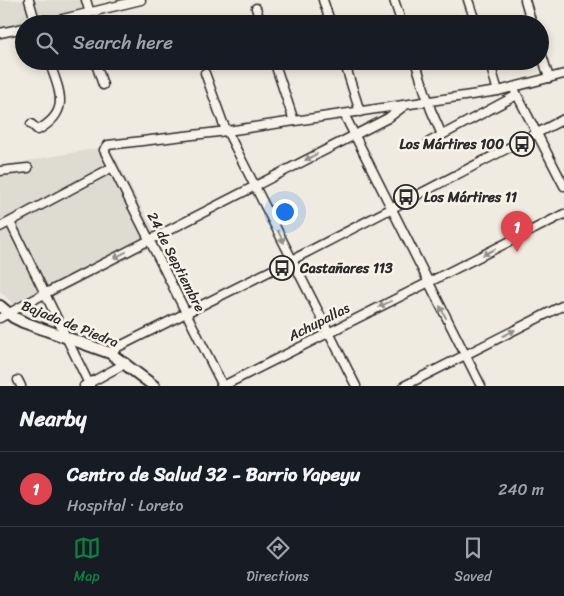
<!DOCTYPE html>
<meta charset="utf-8">
<style>
:root{--surface:#171b24;--page:#20242c;--text:#f1f3f6;--muted:#9ea1a6;--line:#363941;--accent:#0b8043}
body{margin:0;font-family:Sriracha,sans-serif;background:var(--page);color:var(--text)}
.you{position:absolute;left:284px;top:211px;width:18px;height:18px;margin:-12px;border:4px solid #fff;border-radius:50%;background:#1a73e8;box-shadow:0 0 0 8px #1a73e833}
.badge{display:grid;place-items:center;width:32px;height:32px;border-radius:50%;background:var(--accent);color:#fff;font-size:16px;font-weight:700}
.pin{position:absolute;translate:-50% -41px;filter:drop-shadow(0 1px 2px #0008)}
.pin::after{content:'';position:absolute;top:26px;width:18px;height:15px;background:inherit;clip-path:polygon(0 0,100% 0,50% 100%)}
.list{margin:0;padding:0;list-style:none}
h2{display:flex;justify-content:space-between;align-items:center;height:65px;margin:0;padding:0 20px;font-size:21px}
h2 small{font-size:16px;font-weight:400;color:var(--muted)}
.list li{display:grid;grid-template-columns:32px 1fr auto;gap:15px;align-items:center;box-sizing:border-box;height:75px;padding:0 20px;border-top:1px solid var(--line)}
.list b{display:block;font-size:19px;white-space:nowrap}
.list p{margin:0;font-size:16px;white-space:nowrap;color:var(--muted)}
.list em{font-size:16px;font-style:normal;color:var(--muted)}
.icon{flex:none;width:28px;height:28px;fill:none;stroke:currentColor;stroke-width:2;stroke-linecap:round;stroke-linejoin:round}
.map{position:relative;flex:none;width:564px;height:386px;overflow:hidden}
.search{position:absolute;background:var(--surface);box-shadow:0 2px 8px #0003;left:15px;right:15px;top:15px;height:55px;display:flex;align-items:center;gap:12px;box-sizing:border-box;padding:0 18px;border-radius:28px;color:var(--muted);font-size:19px}
.sheet{height:140px;background:var(--surface)}
nav{display:flex;justify-content:space-around;align-items:center;box-sizing:border-box;height:70px;border-top:1px solid var(--line);background:var(--surface);font-size:14px;color:var(--muted)}
nav a{display:grid;justify-items:center;gap:2px}
nav .on{color:var(--accent)}
.map>svg:first-child{display:block}
.built{fill:#dedbd1}
.lines{fill:none;stroke-linecap:round;stroke-linejoin:round}
.minor-casing{stroke:#2b2b2b;stroke-width:11}
.major-casing{stroke:#2b2b2b;stroke-width:14}
.minor{stroke:#f7f3e8;stroke-width:8}
.major{stroke:#f7f3e8;stroke-width:10}
.oneway{fill:#918f8a}
.labels{text-anchor:middle;dominant-baseline:central;stroke-width:5;stroke-linejoin:round;paint-order:stroke}
.poi-label{font-size:14px;font-weight:bold;fill:#2b2b2b;stroke:#f7f3e8;text-anchor:start}
.street-label{font-size:14px;fill:#2b2b2b;stroke:#f7f3e8}
</style>
<div class="map">
<svg width="564" height="386" viewBox="0 0 564 386">
<rect width="100%" height="100%" fill="#efebe0"/>
<filter id="ink" filterUnits="userSpaceOnUse"><feTurbulence type="fractalNoise" baseFrequency=".02" numOctaves="2"/><feDisplacementMap in="SourceGraphic" scale="10" xChannelSelector="R" yChannelSelector="G"/><feConvolveMatrix kernelMatrix="1 2 1 2 8 2 1 2 1" color-interpolation-filters="sRGB"/></filter>
<g filter="url(#ink)">
<g class="built">
<path d="M0,0H92L96,14L56,24H24V31L0,37Z"/>
<path d="M109,146L160,242L25,311L12,303L0,291V166Z"/>
</g>
<g class="lines">
<defs>
<g id="minor">
<path d="M29,0L36,24"/>
<path d="M86,0L90,13"/>
<path d="M323,0L331,24"/>
<path d="M394,0L402,24"/>
<path d="M468,0L476,24"/>
<path d="M525,0L532,24"/>
<path d="M256,8L261,24"/>
<path d="M42,24L141,0"/>
<path d="M0,33L24,28"/>
<path d="M540,49L549,78"/>
<path d="M95,61L103,85"/>
<path d="M274,61L294,121"/>
<path d="M344,61L360,112"/>
<path d="M415,61L431,110L442,135"/>
<path d="M489,61L498,91"/>
<path d="M205,73L223,123L356,386"/>
<path d="M564,74L498,91L227,131L108,145L104,150L223,386L564,214"/>
<path d="M513,87L564,186"/>
<path d="M344,114L481,386"/>
<path d="M31,124L38,130C72,111 59,91 49,61"/>
<path d="M429,142L517,95"/>
<path d="M0,171L28,168"/>
<path d="M10,222L90,386"/>
<path d="M0,227L111,168"/>
<path d="M0,318L46,293L388,118L404,106"/>
<path d="M110,353L118,347L292,260L564,119"/>
<path d="M18,380L21,386"/>
<path d="M84,386L126,363"/>
<path d="M404,386L564,305"/>
</g>
<g id="major">
<path d="M0,306L13,317L23,322L110,353L154,386"/>
<path d="M222,386H223"/>
</g>
</defs>
<use href="#minor" class="minor-casing"/>
<use href="#major" class="major-casing"/>
<use href="#minor" class="minor"/>
<use href="#major" class="major"/>
</g>
<defs><path id="oneway-solid" d="M-6-.8H1V-3.2L6.5 0L1 3.2V.8H-6Z" transform="scale(1.25)"/></defs>
<g class="oneway">
<use href="#oneway-solid" transform="translate(311 157) rotate(153)"/>
<use href="#oneway-solid" transform="translate(281 237) rotate(63)"/>
<use href="#oneway-solid" transform="translate(489 252) rotate(153)"/>
<use href="#oneway-solid" transform="translate(120 255) rotate(153)"/>
<use href="#oneway-solid" transform="translate(385 304) rotate(154)"/>
<use href="#oneway-solid" transform="translate(443 312) rotate(-117)"/>
<use href="#oneway-solid" transform="translate(509 333) rotate(-27)"/>
</g>
</g>
<defs>
<symbol id="bus-ring" viewBox="-11 -11 22 22"><circle r="9.5" fill="#f7f3e8" stroke="#2b2b2b" stroke-width="1.5"/><path d="M-5-6H5V4H4V6H2V4H-2V6H-4V4H-5ZM-3.5-4V0h7V-4ZM-3.5 1.2v1.5H-2V1.2ZM2 1.2v1.5H3.5V1.2Z" fill="#2b2b2b"/></symbol>
</defs>
<g fill-rule="evenodd">
<use href="#bus-ring" x="508" y="130" width="28" height="28"/>
<use href="#bus-ring" x="392" y="183" width="28" height="28"/>
<use href="#bus-ring" x="268" y="254" width="28" height="28"/>
</g>
<g class="labels">
<g class="poi-label">
<text x="504" y="144" text-anchor="end">Los Mártires 100</text>
<text x="424" y="197">Los Mártires 11</text>
<text x="300" y="268">Castañares 113</text>
</g>
<g class="street-label">
<text transform="translate(176 262) rotate(63)">24 de Septiembre</text>
<text transform="translate(319 322) rotate(-27)">Achupallas</text>
<text transform="translate(70 324) rotate(22)">Bajada de Piedra</text>
</g>
</g>
</svg>
<div class="you"></div>
<div class="pin badge" style="left:517px;top:252px;background:#e0444e">1</div>
<div class="search"><svg class="icon" aria-label="search" viewBox="0 0 24 24"><circle cx="10" cy="10" r="6"/><path d="M15 15l6 6"/></svg>Search here</div>
</div>
<section class="sheet">
<h2>Nearby<small></small></h2>
<ul class="list">
<li><span class="badge" style="background:#e0444e">1</span><div><b>Centro de Salud 32 - Barrio Yapeyu</b><p>Hospital · Loreto</p></div><em>240 m</em></li>
</ul>
</section>
<nav>
<a class="on"><svg class="icon" aria-label="map" viewBox="0 0 24 24"><path d="M3 6l6-2 6 2 6-2v14l-6 2-6-2-6 2zM9 4v14M15 6v14"/></svg>Map</a>
<a><svg class="icon" aria-label="directions" viewBox="0 0 24 24"><path d="M12 3l9 9-9 9-9-9zM9 14v-3h6M13 9l2 2-2 2"/></svg>Directions</a>
<a><svg class="icon" aria-label="saved" viewBox="0 0 24 24"><path d="M7 4h10v16l-5-4-5 4z"/></svg>Saved</a>
</nav>
